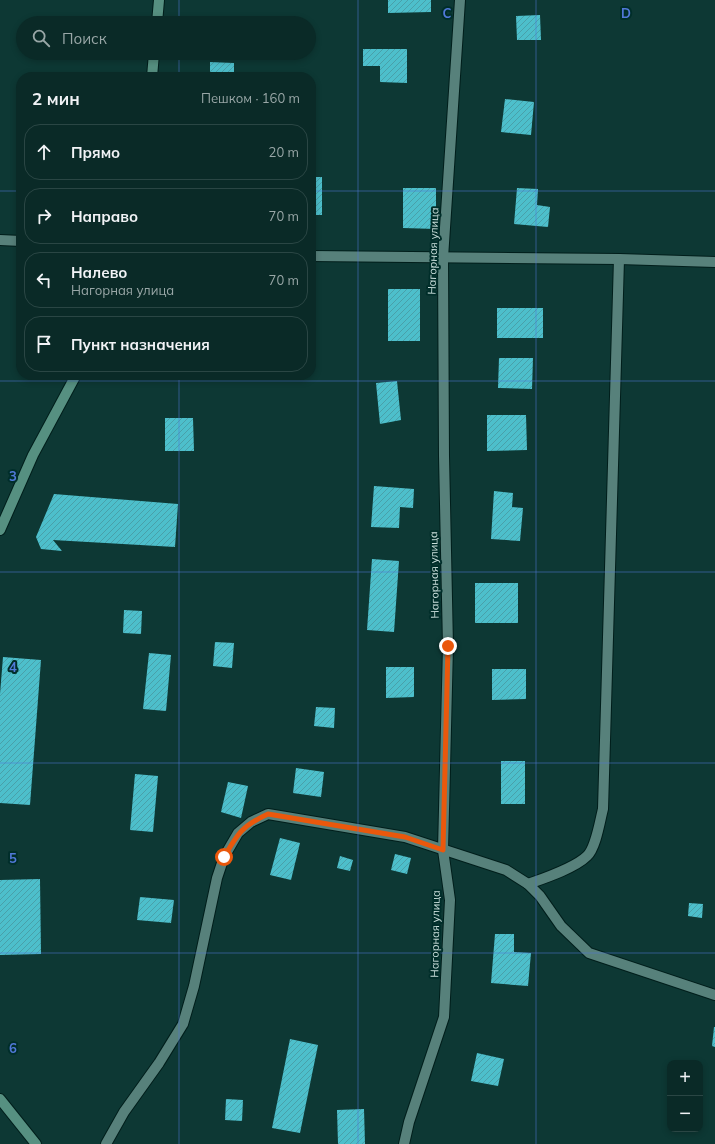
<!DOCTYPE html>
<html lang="ru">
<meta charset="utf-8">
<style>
:root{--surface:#0a2a27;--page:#183633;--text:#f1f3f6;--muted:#99a7a7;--line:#2a4644}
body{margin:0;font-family:Mulish,sans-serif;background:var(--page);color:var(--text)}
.controls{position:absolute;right:12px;bottom:12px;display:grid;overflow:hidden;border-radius:8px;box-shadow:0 2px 6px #0003}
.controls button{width:36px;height:36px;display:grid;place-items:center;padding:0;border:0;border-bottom:1px solid var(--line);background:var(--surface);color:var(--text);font:20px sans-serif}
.stop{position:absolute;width:12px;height:12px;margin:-9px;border:3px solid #ea580c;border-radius:50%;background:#fff}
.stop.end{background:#ea580c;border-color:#fff;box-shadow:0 1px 4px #0008}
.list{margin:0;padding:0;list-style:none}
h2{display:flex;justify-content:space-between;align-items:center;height:52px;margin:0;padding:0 16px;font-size:17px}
h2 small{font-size:13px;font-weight:400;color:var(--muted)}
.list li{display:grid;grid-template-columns:26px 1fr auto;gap:12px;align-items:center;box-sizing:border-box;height:56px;margin:0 8px 8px;padding:0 8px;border:1px solid var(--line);border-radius:16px}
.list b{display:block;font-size:15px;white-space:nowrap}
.list p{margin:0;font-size:13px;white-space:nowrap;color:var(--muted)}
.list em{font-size:13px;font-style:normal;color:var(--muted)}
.icon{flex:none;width:22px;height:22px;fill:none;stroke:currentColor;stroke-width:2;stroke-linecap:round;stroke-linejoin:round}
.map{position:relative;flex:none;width:715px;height:1144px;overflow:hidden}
.search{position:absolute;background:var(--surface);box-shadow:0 2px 6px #0003;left:16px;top:16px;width:300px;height:44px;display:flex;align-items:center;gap:10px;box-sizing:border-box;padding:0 14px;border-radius:22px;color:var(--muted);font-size:15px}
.panel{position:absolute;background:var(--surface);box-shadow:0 2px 6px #0003;left:16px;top:72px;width:300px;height:308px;border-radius:16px}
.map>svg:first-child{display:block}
.building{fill:url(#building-hatch)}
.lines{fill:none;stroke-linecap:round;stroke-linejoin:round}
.lane-casing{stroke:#001e1b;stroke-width:12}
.street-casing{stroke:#001e1b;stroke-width:12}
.secondary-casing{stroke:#001e1b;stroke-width:12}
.lane{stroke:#57817b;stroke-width:10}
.street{stroke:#57817b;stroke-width:10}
.secondary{stroke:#569081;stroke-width:10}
.route{stroke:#ea580c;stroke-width:5}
.grid{fill:none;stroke:#5179d9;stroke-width:1;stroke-opacity:0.55}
.labels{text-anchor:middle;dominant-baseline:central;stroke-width:4;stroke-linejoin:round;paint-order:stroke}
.street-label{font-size:11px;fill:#c9dedb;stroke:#002e2a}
.grid-label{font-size:13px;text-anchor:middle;font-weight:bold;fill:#5179d9;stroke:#002e2a;stroke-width:4;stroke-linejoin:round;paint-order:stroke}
</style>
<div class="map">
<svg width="715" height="1144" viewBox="0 0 715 1144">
<defs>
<pattern id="building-hatch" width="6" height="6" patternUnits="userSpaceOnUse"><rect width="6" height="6" fill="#4dbfcb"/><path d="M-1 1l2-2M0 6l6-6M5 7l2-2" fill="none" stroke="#49a0a9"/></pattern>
</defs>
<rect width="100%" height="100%" fill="#0d3834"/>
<g class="building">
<path d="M388,0H431V12L388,13Z"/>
<path d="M540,15L541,40H517L516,16Z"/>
<path d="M363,49H407V83L380,82V66H363Z"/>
<path d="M210,62L234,63V77H210Z"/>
<path d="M505,99L534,102L531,135L501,132Z"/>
<rect x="311" y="177" width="11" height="38"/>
<path d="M403,188H436V229L403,228Z"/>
<path d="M517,188L538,189L537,205L550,207L548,227L514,224Z"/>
<rect x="388" y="289" width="32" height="52"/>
<rect x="497" y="308" width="46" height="30"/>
<path d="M499,358H533L532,389L498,388Z"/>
<path d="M397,381L401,420L380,424L376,383Z"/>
<path d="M487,415H526L527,450L487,451Z"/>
<path d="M165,418H193L194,451H165Z"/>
<path d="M374,486L414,489L413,508L400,507L399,528L371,527Z"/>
<path d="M494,491L513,493L512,507L523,508L520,541L491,539Z"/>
<path d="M54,494L178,504L175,547L53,540L62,551L41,549L36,537Z"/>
<path d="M372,559L399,561L394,632L367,630Z"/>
<rect x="475" y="583" width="43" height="40"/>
<path d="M124,610L142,611L141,634L123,633Z"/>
<path d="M215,642L234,643L232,668L213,666Z"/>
<path d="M149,653L171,655L166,711L143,709Z"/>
<path d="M3,657L41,660L30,805L0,803V694Z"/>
<path d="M386,667H414V697L386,698Z"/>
<path d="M492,669H526V699L492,700Z"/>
<path d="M316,707L335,708L334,728L314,726Z"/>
<rect x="501" y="761" width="24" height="43"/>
<path d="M296,768L324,772L321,797L293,793Z"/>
<path d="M135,774L158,776L153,832L130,830Z"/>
<path d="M228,782L248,786L241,818L221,812Z"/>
<path d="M280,838L300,843L291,880L270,875Z"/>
<path d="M395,854L411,858L407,874L391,870Z"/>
<path d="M340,856L353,860L350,871L337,868Z"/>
<path d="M40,879L41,954L0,955V880Z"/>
<path d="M140,897L174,900L171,923L137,920Z"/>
<path d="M689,903L703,904L702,918L688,916Z"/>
<path d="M495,934H514V952L531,953L528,986L491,983Z"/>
<path d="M714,1027H715V1047L712,1046Z"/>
<path d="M290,1039L318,1045L300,1133L272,1128Z"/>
<path d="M477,1053L504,1059L498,1086L471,1081Z"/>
<path d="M226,1099L243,1100L242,1121L225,1120Z"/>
<path d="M364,1109L365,1144H338L337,1110Z"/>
</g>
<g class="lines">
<defs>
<g id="lane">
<path d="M528,884C545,878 575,868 587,856C596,848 600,820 603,809L619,259"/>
<path d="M106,1144L124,1112L159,1063L183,1024L194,986L217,878L224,857L238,833L251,822L268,814L405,837L506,870L528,884L540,896L561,926L589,953L715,995"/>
</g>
<g id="street">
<path d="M0,240L21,241"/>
<path d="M311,256L619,259L715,262"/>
<path d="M404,1144L409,1122L444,1017L450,900L443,850L448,646L444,456L443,258L460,0"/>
</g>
<g id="secondary">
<path d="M157,23L159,0"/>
<path d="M152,77L154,53"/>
<path d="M0,530L33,455L76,375"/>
<path d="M0,1099L36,1144"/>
</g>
</defs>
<use href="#lane" class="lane-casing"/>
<use href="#street" class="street-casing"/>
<use href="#secondary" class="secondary-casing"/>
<use href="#lane" class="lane"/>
<use href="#street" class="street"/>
<use href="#secondary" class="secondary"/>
</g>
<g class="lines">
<path class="route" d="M224,857C238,833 242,826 268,814L405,837L443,850L448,646"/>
</g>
<path class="grid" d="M179,0V23M358,0V1144M536,0V1144M179,53V77M0,191H21M311,191H715M179,375V1144M0,381H715M0,572H715M0,763H715M0,953H715"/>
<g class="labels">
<g class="street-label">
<text transform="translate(433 251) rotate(-88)">Нагорная улица</text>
<text transform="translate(434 575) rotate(-91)">Нагорная улица</text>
<text transform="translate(435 934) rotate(-89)">Нагорная улица</text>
</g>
</g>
<g class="grid-label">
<text x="447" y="18">C</text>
<text x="626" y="18">D</text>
<text x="13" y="481">3</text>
<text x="13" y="672">4</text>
<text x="13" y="863">5</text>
<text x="13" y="1053">6</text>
</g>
</svg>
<div class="controls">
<button>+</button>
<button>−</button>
</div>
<div class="stop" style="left:224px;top:857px"></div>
<div class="stop end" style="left:448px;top:646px"></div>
<div class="search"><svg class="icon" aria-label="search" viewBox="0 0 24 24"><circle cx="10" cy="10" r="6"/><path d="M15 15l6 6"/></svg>Поиск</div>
<section class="panel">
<h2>2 мин<small>Пешком · 160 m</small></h2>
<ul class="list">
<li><svg class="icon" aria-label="ahead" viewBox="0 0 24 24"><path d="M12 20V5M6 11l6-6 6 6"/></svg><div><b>Прямо</b></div><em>20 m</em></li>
<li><svg class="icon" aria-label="right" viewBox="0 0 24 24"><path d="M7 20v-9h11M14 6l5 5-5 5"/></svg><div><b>Направо</b></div><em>70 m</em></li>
<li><svg class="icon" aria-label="left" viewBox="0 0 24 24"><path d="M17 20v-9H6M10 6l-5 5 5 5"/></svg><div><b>Налево</b><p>Нагорная улица</p></div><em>70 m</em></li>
<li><svg class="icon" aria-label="arrive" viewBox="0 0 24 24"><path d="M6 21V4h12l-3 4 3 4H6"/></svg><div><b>Пункт назначения</b></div></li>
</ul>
</section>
</div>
